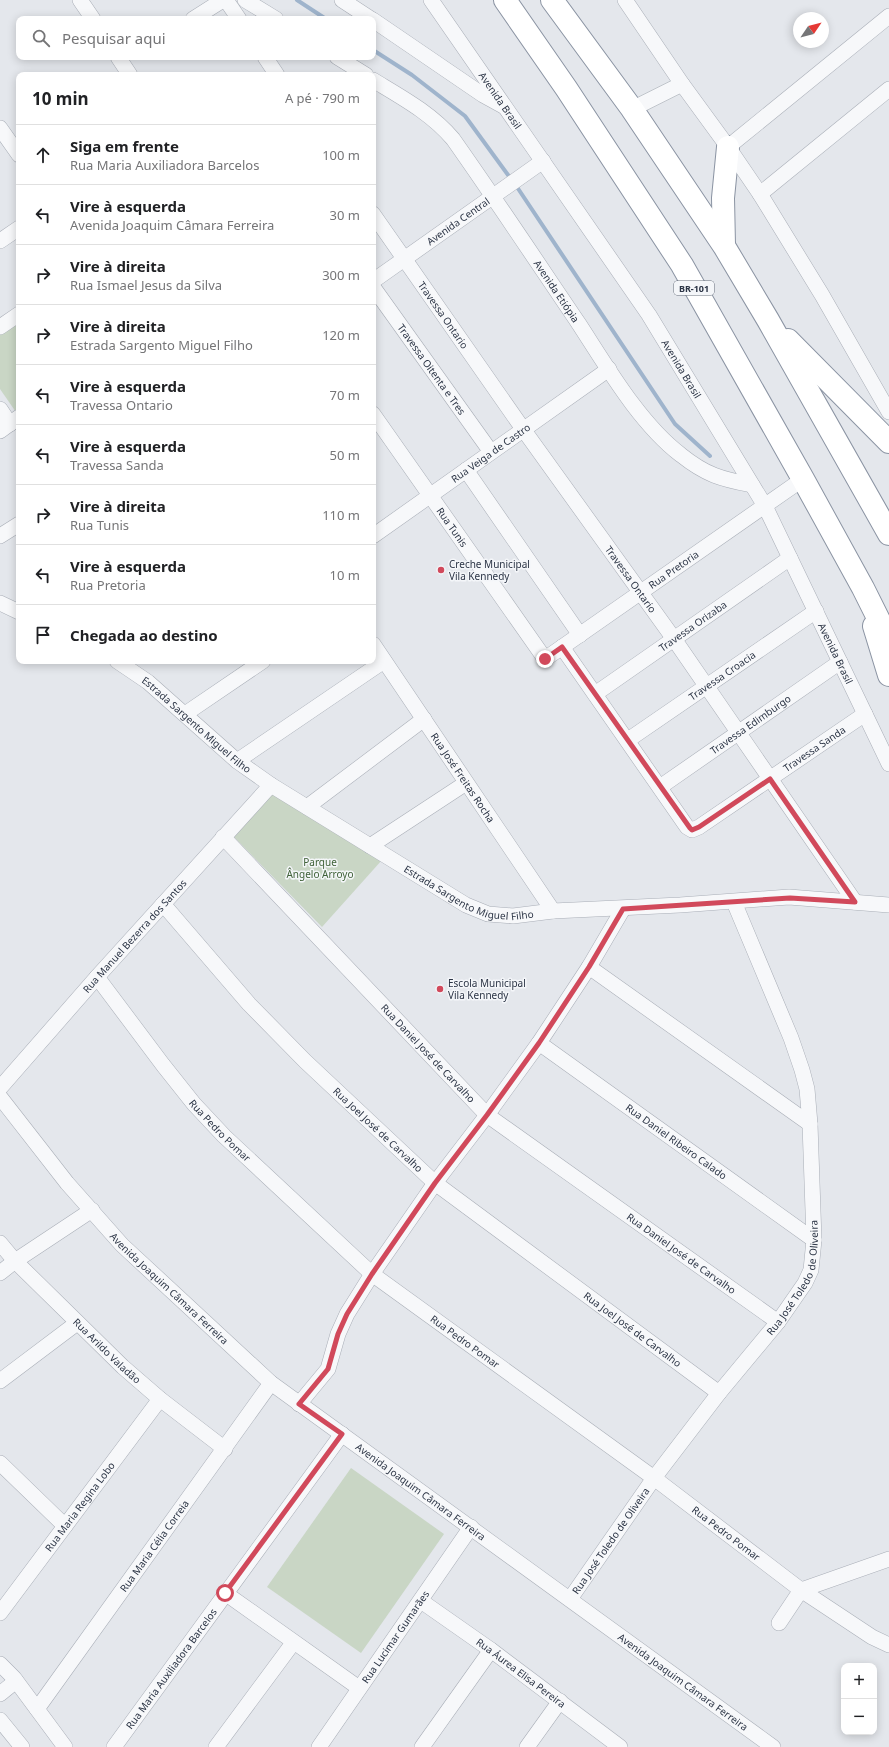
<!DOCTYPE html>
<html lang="pt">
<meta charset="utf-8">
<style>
:root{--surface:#fff;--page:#f2f2f2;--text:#202124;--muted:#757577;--line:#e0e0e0}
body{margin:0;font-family:"Noto Sans",sans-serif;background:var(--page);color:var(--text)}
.controls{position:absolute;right:12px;bottom:12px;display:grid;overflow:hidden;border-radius:8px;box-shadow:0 2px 10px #0003}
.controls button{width:36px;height:36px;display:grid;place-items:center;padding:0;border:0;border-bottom:1px solid var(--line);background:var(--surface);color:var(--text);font:20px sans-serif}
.compass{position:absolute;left:793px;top:12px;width:36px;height:36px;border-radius:50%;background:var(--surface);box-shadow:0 2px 10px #0003;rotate:55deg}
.stop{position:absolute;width:12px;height:12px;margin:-9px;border:3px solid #d1495b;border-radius:50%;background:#fff}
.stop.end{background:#d1495b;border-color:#fff;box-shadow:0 1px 4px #0008}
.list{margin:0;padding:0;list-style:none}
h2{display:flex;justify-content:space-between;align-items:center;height:52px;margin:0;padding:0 16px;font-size:17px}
h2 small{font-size:13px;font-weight:400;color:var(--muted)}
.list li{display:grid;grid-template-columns:26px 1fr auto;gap:12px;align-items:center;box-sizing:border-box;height:60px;padding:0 16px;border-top:1px solid var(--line)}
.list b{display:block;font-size:15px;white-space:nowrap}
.list p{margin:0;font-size:13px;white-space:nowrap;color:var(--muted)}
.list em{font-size:13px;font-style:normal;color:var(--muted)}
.icon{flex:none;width:22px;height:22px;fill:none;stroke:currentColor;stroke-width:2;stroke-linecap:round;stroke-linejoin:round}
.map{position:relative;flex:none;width:889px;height:1747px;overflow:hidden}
.search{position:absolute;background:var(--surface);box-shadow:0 2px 10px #0003;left:16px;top:16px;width:360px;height:44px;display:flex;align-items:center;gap:10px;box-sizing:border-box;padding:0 14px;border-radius:8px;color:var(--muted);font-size:15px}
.panel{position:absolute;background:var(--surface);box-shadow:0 2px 10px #0003;left:16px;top:72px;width:360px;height:592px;border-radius:8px}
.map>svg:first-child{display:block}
.green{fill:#c9d6c5}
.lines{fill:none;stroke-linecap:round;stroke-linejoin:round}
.stream{stroke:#9fb4cc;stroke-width:4}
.minor-casing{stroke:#a9aeb7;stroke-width:16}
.highway-casing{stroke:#8b94a3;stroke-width:24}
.minor{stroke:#f7f8fa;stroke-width:15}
.highway{stroke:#fff;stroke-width:22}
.route{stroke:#d1495b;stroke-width:5}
.poi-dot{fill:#d1495b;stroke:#f4f6f9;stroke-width:1.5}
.labels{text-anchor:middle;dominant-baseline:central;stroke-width:3;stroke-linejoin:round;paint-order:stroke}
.shield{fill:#f4f6f9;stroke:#676e7b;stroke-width:1}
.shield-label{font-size:9px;font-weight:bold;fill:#2b3445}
.street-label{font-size:10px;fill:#2b3445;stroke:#f4f6f9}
.poi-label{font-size:10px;fill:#2b3445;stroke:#f4f6f9;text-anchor:start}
.park-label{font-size:10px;fill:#3f6138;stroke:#f4f6f9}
</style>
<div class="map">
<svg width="889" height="1747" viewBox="0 0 889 1747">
<rect width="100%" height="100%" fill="#e4e7ec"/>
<g class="green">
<path d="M19,320V414L18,415L0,389V333Z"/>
<path d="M273,792L382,860L322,927L231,834Z"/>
<path d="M351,1468L444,1534L361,1653L267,1587Z"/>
</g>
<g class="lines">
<g class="stream">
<path d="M297,0L326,19"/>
<path d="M373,50L412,75L465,116L511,179"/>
<path d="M515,184L675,424L710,456"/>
</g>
<defs>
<g id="minor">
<path d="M80,0L93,19"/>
<path d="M226,0L239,19"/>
<path d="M245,0L276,19"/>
<path d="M342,0L371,19"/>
<path id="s1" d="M431,0L649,315L765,506L889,764"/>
<path d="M625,0L682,84L728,147L760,194L822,295L889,412"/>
<path d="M193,19L223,0"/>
<path d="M373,20L483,95L503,106"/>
<path d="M118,57L130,75"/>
<path d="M265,57L277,75"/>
<path d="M337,57L366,75"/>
<path id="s2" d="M373,80C401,97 431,113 453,139C496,200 537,262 579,324C607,367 640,424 681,455C706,475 721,479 752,485"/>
<path d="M632,109L682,84"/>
<path d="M0,128L19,155"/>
<path d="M728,147L889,16"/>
<path d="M760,194L889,89"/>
<path id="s3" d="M373,214L523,429L674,639L855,902"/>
<path d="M0,241L19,228"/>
<path id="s4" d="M373,281L543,161"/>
<path id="s5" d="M373,287L491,452"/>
<path d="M0,327L19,314"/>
<path d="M0,409L10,424"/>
<path id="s6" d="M373,414L545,659L803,479"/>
<path d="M0,431L19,417"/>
<path d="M466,470L580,635"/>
<path d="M0,536L19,524"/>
<path id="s7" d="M373,536L609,369"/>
<path d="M0,603L19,612"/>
<path id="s8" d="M373,644L553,911"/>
<path id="s9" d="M562,647L687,827L692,830L699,827L865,714"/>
<path id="s10" d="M117,661L148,682L237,761L271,785L466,905L488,914L513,916L553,911L680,905L789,897L889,905"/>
<path id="s11" d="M595,694L790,558"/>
<path d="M185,714L263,661"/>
<path id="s12" d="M628,740L816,611"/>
<path d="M237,761L384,661"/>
<path id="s13" d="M660,787L840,662"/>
<path d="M307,807L424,719"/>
<path id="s14" d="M223,837L487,1115L778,1322"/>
<path d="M370,846L466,783"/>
<path id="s15" d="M163,904L249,1004L305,1061L435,1183L719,1393"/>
<path d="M589,967L810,1124"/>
<path id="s16" d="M97,977L163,1065L194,1104L224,1136L372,1274L654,1478L801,1590L872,1637L889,1645"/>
<path id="s17" d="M539,1043L814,1240"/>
<path id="s18" d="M0,1088L97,977L271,785"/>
<path id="s19" d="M0,1097L67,1183L122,1245L271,1383L773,1747"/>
<path id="s20" d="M0,1243L15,1261L123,1367L160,1399L225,1449"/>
<path d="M0,1273L15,1261L92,1210"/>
<path d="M0,1381L77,1323"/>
<path d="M299,1404L328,1369L338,1334L347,1314L372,1274L435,1183L487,1115L539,1043L589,967L623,909"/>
<path d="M0,1463L65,1526"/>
<path d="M225,1593L359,1688"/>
<path id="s21" d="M570,1599L654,1478L719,1393L778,1322L805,1283L811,1270L814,1240L810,1124L807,1089L802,1070L791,1038L734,902"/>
<path id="s22" d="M421,1601L491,1650L620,1747"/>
<path id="s23" d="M0,1613L160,1399"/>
<path d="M779,1623L801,1590L889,1559"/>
<path d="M0,1664L14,1678L65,1747"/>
<path d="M0,1694L16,1681"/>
<path id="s24" d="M37,1709L271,1383"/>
<path d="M0,1720L22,1747"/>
<path id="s25" d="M114,1747L342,1434"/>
<path d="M216,1747L293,1643"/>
<path id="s26" d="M319,1747L471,1527"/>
<path d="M422,1747L491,1650"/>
<path d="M527,1747L560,1701"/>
</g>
<g id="highway">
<path d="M505,0L566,88L682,265L803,479L863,588L889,640"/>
<path d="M552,0L632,109L724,246L768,320L889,534"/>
<path d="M724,245L723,198L728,147"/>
<path d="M788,340L889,442"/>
<path d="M874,626L889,675"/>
</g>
</defs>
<use href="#minor" class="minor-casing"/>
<use href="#highway" class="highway-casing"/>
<use href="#minor" class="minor"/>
<use href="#highway" class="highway"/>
</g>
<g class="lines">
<path class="route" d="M225,1593L342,1434L299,1404L328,1369L338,1334L347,1314L372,1274L435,1183L487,1115L539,1043L589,967L623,909L790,898L855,902L770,779L699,827L692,830L690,828L562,647L545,659"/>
</g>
<g class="poi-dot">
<circle cx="441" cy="570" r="4"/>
<circle cx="440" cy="989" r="4"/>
</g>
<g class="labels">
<rect class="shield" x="674" y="281" width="40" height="14" rx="3"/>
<g class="shield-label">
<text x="694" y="288">BR-101</text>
</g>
<g class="street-label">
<text stroke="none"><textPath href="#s1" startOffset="122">Avenida Brasil</textPath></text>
<text stroke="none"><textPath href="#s4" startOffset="104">Avenida Central</textPath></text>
<text stroke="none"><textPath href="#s2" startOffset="284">Avenida Etiópia</textPath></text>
<text stroke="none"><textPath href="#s3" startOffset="123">Travessa Ontario</textPath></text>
<text stroke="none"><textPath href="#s5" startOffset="101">Travessa Oitenta e Tres</textPath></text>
<text stroke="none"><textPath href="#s1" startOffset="446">Avenida Brasil</textPath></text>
<text stroke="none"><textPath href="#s7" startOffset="144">Rua Veiga de Castro</textPath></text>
<text stroke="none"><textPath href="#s6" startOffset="138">Rua Tunis</textPath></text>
<text stroke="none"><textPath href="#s6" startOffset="456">Rua Pretoria</textPath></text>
<text stroke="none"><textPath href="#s3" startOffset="447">Travessa Ontario</textPath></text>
<text stroke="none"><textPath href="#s11" startOffset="119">Travessa Orizaba</textPath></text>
<text stroke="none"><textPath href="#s1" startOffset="770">Avenida Brasil</textPath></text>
<text stroke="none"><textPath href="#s12" startOffset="114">Travessa Croacia</textPath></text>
<text stroke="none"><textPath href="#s13" startOffset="110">Travessa Edimburgo</textPath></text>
<text stroke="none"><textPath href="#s10" startOffset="102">Estrada Sargento Miguel Filho</textPath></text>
<text stroke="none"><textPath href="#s9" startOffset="372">Travessa Sanda</textPath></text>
<text stroke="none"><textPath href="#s8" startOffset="161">Rua José Freitas Rocha</textPath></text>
<text stroke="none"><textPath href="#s10" startOffset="426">Estrada Sargento Miguel Filho</textPath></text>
<text stroke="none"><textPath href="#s18" startOffset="203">Rua Manuel Bezerra dos Santos</textPath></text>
<text stroke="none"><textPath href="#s14" startOffset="298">Rua Daniel José de Carvalho</textPath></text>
<text stroke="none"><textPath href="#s15" startOffset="312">Rua Joel José de Carvalho</textPath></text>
<text stroke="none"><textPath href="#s16" startOffset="197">Rua Pedro Pomar</textPath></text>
<text stroke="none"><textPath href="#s17" startOffset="169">Rua Daniel Ribeiro Calado</textPath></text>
<text stroke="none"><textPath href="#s14" startOffset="622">Rua Daniel José de Carvalho</textPath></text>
<text stroke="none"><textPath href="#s21" startOffset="395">Rua José Toledo de Oliveira</textPath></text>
<text stroke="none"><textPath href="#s19" startOffset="256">Avenida Joaquim Câmara Ferreira</textPath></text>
<text stroke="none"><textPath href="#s15" startOffset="636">Rua Joel José de Carvalho</textPath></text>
<text stroke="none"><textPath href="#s16" startOffset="521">Rua Pedro Pomar</textPath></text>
<text stroke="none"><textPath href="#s20" startOffset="152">Rua Arildo Valadão</textPath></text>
<text stroke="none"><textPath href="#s19" startOffset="580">Avenida Joaquim Câmara Ferreira</textPath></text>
<text stroke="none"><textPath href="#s23" startOffset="133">Rua Maria Regina Lobo</textPath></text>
<text stroke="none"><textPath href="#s16" startOffset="845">Rua Pedro Pomar</textPath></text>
<text stroke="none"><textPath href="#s21" startOffset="71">Rua José Toledo de Oliveira</textPath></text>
<text stroke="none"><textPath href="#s24" startOffset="201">Rua Maria Célia Correia</textPath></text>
<text stroke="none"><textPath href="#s26" startOffset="134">Rua Lucimar Gumarães</textPath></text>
<text stroke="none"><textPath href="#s25" startOffset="97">Rua Maria Auxiliadora Barcelos</textPath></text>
<text stroke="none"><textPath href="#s22" startOffset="123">Rua Áurea Elisa Pereira</textPath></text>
<text stroke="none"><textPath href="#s19" startOffset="904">Avenida Joaquim Câmara Ferreira</textPath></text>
</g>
<g class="poi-label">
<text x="449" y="564">Creche Municipal<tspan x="449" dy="12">Vila Kennedy</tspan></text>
<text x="448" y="983">Escola Municipal<tspan x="448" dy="12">Vila Kennedy</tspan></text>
</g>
<g class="park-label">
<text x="320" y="862">Parque<tspan x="320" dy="12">Ângelo Arroyo</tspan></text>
</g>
</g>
</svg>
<div class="controls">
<button>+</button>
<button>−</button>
</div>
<svg class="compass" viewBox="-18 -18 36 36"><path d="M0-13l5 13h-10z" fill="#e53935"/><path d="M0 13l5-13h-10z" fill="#757577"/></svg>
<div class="stop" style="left:225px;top:1593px"></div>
<div class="stop end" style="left:545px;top:659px"></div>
<div class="search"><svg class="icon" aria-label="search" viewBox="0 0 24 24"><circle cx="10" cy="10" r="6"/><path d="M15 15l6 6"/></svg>Pesquisar aqui</div>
<section class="panel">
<h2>10 min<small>A pé · 790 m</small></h2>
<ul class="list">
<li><svg class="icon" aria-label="ahead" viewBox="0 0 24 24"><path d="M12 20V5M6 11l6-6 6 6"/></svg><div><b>Siga em frente</b><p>Rua Maria Auxiliadora Barcelos</p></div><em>100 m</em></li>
<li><svg class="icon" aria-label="left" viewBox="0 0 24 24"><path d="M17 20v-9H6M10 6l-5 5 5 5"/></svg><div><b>Vire à esquerda</b><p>Avenida Joaquim Câmara Ferreira</p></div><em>30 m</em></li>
<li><svg class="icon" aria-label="right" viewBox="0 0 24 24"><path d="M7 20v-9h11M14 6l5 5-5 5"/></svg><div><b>Vire à direita</b><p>Rua Ismael Jesus da Silva</p></div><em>300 m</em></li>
<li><svg class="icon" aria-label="right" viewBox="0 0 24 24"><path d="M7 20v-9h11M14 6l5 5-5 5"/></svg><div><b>Vire à direita</b><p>Estrada Sargento Miguel Filho</p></div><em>120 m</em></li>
<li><svg class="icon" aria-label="left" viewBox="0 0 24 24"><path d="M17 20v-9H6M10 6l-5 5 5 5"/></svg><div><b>Vire à esquerda</b><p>Travessa Ontario</p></div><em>70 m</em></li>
<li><svg class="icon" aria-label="left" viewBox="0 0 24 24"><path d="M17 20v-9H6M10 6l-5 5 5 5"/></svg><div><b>Vire à esquerda</b><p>Travessa Sanda</p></div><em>50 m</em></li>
<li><svg class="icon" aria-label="right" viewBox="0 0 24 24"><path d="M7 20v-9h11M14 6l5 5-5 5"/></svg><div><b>Vire à direita</b><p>Rua Tunis</p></div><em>110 m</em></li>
<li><svg class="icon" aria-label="left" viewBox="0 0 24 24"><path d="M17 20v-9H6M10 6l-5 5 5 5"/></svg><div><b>Vire à esquerda</b><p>Rua Pretoria</p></div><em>10 m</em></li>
<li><svg class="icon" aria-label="arrive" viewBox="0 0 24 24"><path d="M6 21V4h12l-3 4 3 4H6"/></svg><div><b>Chegada ao destino</b></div></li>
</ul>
</section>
</div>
